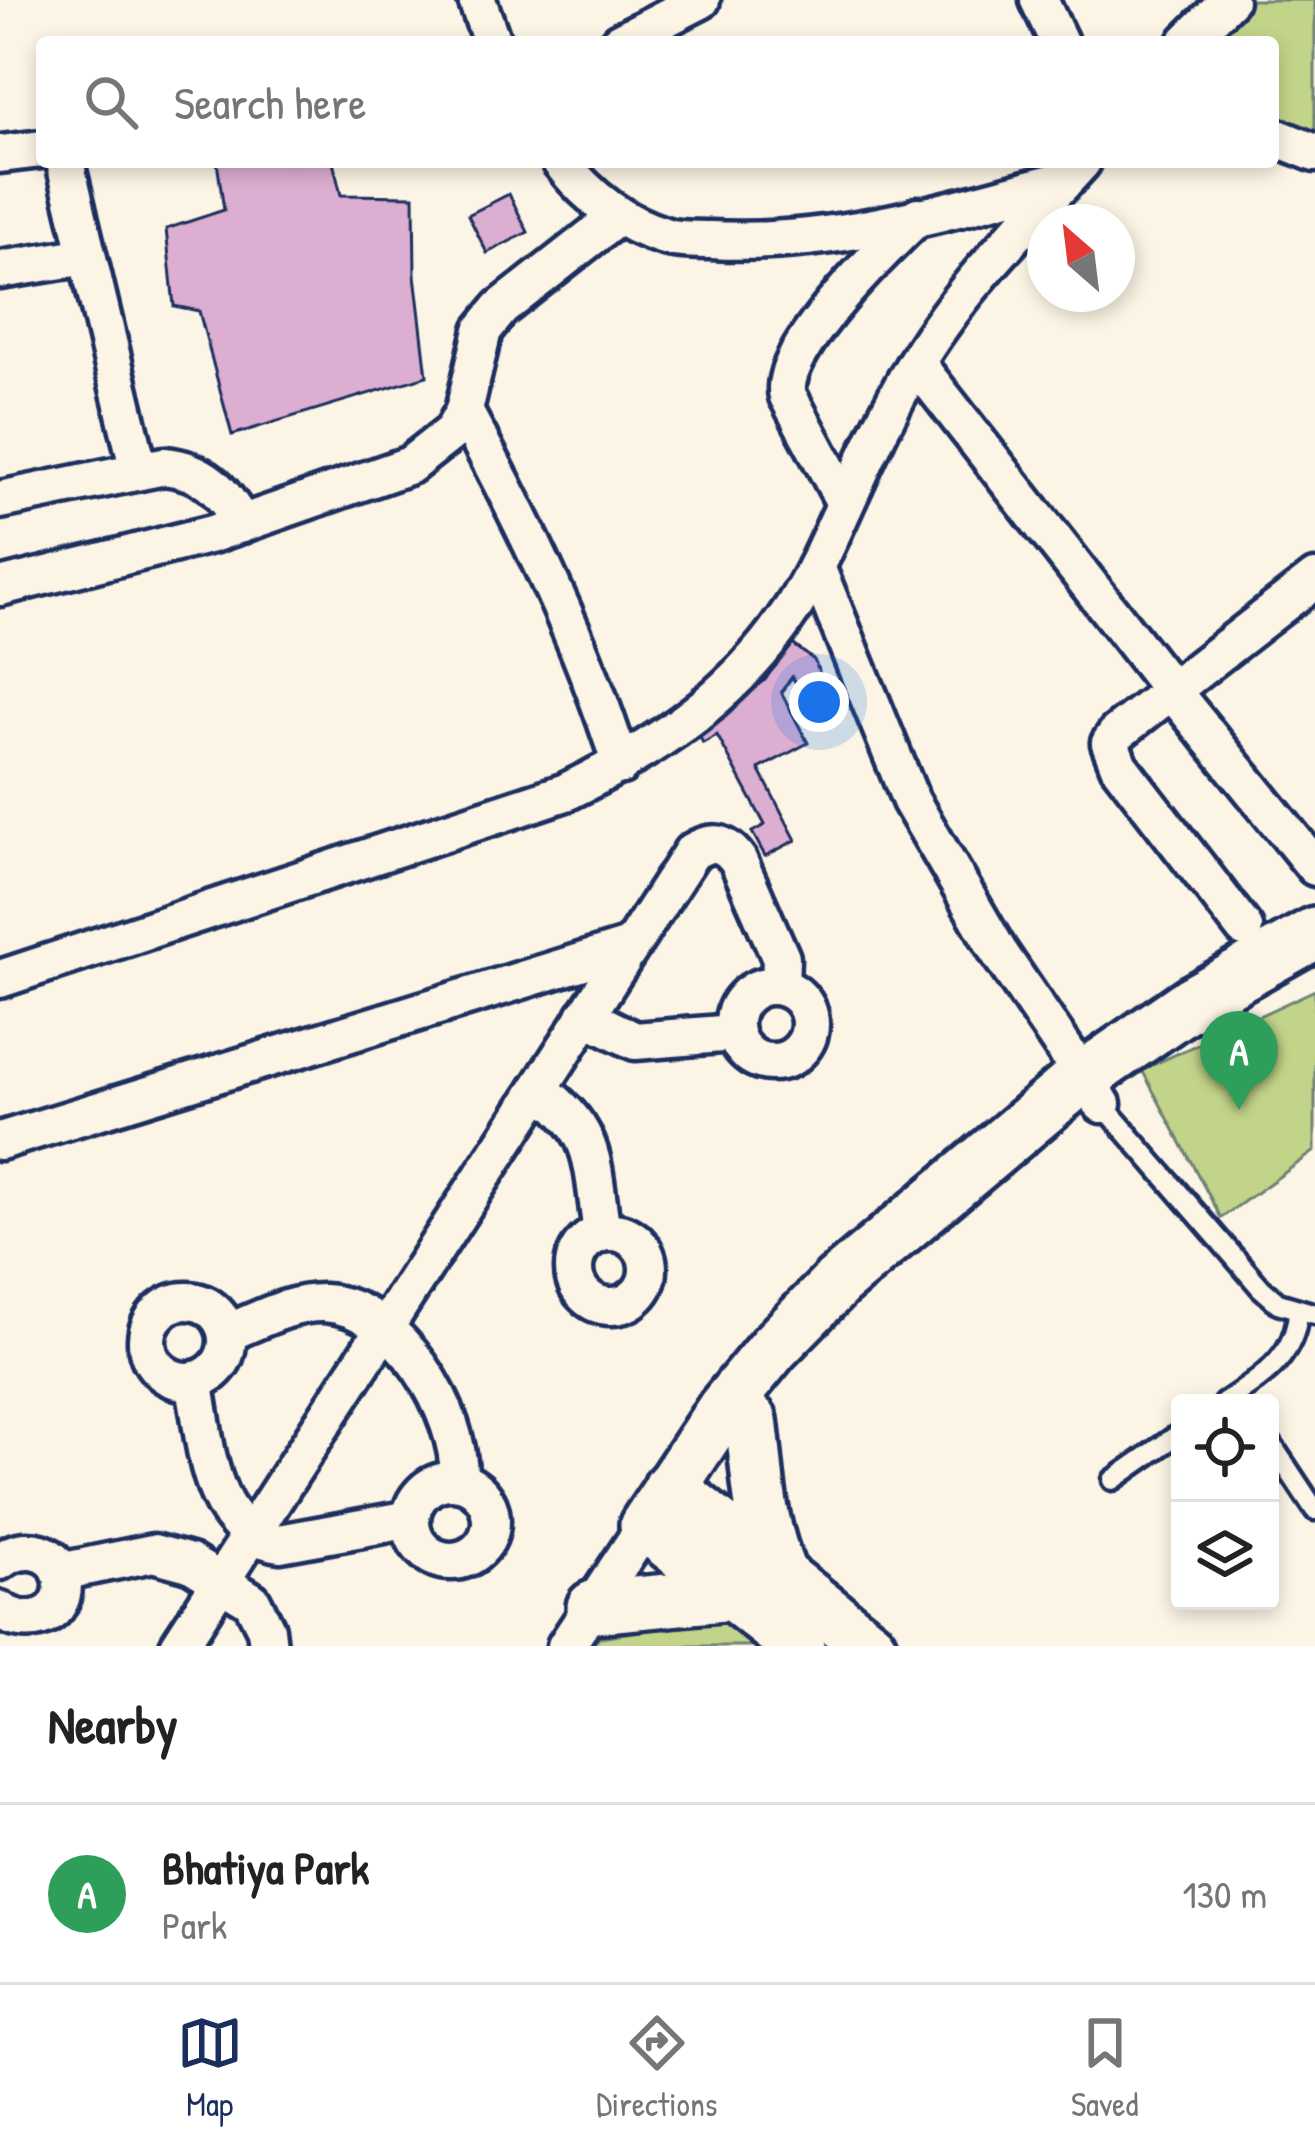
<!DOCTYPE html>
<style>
:root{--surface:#fff;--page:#f6f6f6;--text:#222;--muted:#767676;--line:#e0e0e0;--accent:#1b2f5e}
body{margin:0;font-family:"Patrick Hand",sans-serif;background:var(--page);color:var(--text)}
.controls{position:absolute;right:36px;bottom:36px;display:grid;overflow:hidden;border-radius:12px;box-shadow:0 6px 18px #0003}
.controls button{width:108px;height:108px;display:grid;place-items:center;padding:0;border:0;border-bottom:3px solid var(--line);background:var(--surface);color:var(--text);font:60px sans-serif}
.compass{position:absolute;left:1027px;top:204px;width:108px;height:108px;border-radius:50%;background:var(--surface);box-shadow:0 6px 18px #0003;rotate:332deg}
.you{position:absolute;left:819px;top:702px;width:42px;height:42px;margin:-30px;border:9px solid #fff;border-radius:50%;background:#1a73e8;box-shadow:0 0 0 18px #1a73e833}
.badge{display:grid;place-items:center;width:78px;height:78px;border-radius:50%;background:var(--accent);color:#fff;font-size:39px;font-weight:700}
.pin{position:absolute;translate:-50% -99px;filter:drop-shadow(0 3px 6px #0008)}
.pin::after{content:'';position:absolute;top:63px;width:42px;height:36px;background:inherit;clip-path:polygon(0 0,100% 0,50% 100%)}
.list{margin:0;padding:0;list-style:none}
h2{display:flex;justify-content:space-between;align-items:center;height:156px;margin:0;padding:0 48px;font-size:51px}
h2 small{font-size:39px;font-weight:400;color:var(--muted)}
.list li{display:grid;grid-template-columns:78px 1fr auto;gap:36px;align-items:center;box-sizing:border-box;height:180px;padding:0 48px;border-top:3px solid var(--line)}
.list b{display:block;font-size:45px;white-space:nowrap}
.list p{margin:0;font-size:39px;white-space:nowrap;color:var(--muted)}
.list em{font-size:39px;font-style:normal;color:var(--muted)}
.icon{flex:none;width:66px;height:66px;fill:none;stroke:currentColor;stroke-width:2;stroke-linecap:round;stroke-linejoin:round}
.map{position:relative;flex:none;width:1315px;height:1646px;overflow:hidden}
.search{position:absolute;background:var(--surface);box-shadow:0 6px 18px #0003;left:36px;right:36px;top:36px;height:132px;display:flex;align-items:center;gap:30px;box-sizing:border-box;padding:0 42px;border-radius:12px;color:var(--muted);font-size:45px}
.sheet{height:336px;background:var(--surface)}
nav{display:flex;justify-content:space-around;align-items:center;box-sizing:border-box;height:168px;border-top:3px solid var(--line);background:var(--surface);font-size:33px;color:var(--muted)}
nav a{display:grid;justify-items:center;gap:6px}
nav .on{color:var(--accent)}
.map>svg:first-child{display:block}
.green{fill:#c2d489;stroke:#6e8274;stroke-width:3}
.building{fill:#dcaed1;stroke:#1b2f5e;stroke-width:3}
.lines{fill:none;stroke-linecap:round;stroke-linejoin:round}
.service-casing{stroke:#1b2f5e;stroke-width:27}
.minor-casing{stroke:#1b2f5e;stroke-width:45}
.secondary-casing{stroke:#1b2f5e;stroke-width:60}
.service{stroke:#fcf5e5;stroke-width:18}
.minor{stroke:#fcf5e5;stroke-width:36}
.secondary{stroke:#fcf5e5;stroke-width:51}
</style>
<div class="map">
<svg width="1315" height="1646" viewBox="0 0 1315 1646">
<rect width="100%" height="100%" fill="#fcf5e5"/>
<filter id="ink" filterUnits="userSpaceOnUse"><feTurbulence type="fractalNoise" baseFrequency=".00833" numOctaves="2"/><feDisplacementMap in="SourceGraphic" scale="24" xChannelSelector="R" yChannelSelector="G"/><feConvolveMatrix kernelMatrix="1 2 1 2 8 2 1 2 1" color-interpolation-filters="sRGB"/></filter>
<g filter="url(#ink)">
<g class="green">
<path d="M1246,0H1315V147L1273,128V42H1201Z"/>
<path d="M1315,990V1151L1221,1218L1142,1070Z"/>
<path d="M725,1619L760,1646H593L599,1637Z"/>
</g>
<g class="building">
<path d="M217,162H333L341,195L414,196L415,275L427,376L232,435L199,311L174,306L166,229L224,210Z"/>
<path d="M509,194L528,232L487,253L468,215Z"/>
<path d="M790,642L814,660L825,686L804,696L792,677L781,692L808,743L759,769L796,840L765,856L752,832L765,825L717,735L703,743L691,721L765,680Z"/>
</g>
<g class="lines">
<defs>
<g id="service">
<path d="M1102,1104L1261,1288L1278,1303L1315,1314"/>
<path d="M1224,1403C1260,1378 1295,1359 1298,1312"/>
<path d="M1270,1442L1315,1510"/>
<path d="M1113,1480L1180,1433"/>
</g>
<g id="minor">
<path d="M477,0L492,42"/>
<path d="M1039,0L1059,42"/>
<path d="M619,42L701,0"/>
<path d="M1187,42L1229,0"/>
<path d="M1273,136L1315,153"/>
<path d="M0,154L42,149"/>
<path d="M65,162L139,471"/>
<path d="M561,162C588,197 621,223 664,236C679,241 696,239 711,240C830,247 952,210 1066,179"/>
<path d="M0,270L87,256"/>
<path d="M916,363L1172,691L1315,867"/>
<path d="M464,411C526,526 581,640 621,765"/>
<path d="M0,500L164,466C205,470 222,490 242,524"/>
<path d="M845,503L788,396C775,353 887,246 918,216"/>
<path d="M816,567L911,801L998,951L1102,1104"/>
<path d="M0,587L212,534L410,465L453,431L464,411L483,330L501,308L617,217"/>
<path d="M1244,928L1119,766L1110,743L1117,733L1315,579"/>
<path d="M0,979L566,792C676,738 763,676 818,563C850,497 876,430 914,366C959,290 1022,228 1082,162"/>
<circle cx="772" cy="1024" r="38"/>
<path d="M585,1016L635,1041L734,1033"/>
<path d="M539,1089C599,1133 591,1164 602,1232"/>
<path d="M0,1141L629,947"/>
<circle cx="611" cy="1269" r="37"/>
<circle cx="187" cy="1341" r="40"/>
<path d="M227,1333C257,1321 291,1302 324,1303C399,1307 461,1412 459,1481"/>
<path d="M194,1380C206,1438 206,1533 280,1543L411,1519"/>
<circle cx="451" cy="1521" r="40"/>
<path d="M0,1561C23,1542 63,1550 63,1585C63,1621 23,1628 0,1610"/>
<path d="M60,1572L153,1553L190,1563L252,1601L266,1629L268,1646"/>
<path d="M179,1646L692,852C712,840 724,841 738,860L781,958L780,986"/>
<path d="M566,1646L646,1525"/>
</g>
<g id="secondary">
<path d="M751,1420C759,1481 757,1516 781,1575"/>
<path d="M670,1487L870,1646"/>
<path d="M593,1607L733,1594"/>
<path d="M798,1646L646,1525L723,1409L773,1348L837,1283L1071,1086L1192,1002L1315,933"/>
</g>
</defs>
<use href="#service" class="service-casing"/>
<use href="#minor" class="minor-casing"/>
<use href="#secondary" class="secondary-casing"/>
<use href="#service" class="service"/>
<use href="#minor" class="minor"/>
<use href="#secondary" class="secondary"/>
</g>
</g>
</svg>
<div class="controls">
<button><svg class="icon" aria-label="locate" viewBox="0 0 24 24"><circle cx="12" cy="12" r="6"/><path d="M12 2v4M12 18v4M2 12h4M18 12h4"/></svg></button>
<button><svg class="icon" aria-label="layers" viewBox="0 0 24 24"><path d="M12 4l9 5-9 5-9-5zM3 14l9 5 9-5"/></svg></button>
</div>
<svg class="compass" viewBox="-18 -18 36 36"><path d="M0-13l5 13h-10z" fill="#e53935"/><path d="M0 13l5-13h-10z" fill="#767676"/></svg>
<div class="you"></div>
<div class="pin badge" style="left:1239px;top:1110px;background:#2e9e5b">A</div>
<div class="search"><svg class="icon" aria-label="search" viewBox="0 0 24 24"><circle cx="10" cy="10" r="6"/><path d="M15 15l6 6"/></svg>Search here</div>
</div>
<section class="sheet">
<h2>Nearby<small></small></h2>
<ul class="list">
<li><span class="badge" style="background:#2e9e5b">A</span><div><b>Bhatiya Park</b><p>Park</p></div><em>130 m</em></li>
</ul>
</section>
<nav>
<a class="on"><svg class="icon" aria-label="map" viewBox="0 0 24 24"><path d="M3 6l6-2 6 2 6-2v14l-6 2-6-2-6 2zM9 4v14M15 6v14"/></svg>Map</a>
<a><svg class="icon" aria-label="directions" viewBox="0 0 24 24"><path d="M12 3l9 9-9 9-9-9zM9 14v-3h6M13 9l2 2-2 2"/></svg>Directions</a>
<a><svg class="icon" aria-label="saved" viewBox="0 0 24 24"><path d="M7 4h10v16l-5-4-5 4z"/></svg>Saved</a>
</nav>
